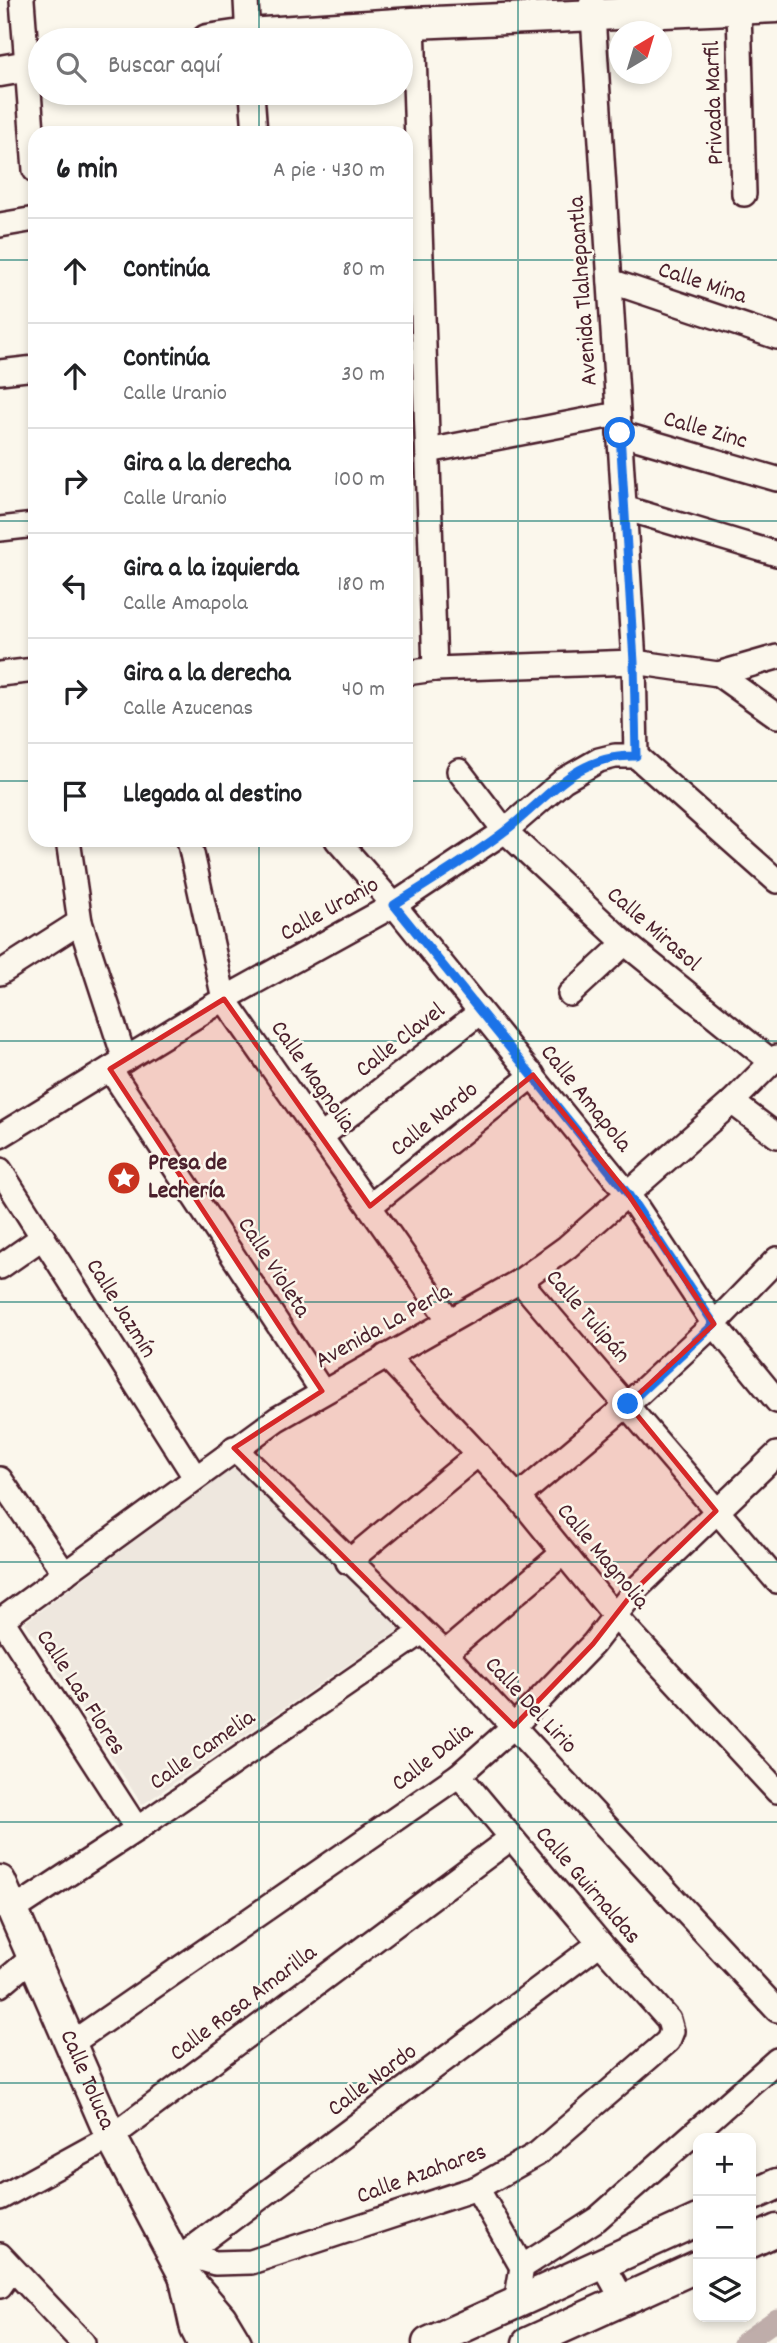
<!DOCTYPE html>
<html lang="es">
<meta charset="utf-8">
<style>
:root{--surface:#fff;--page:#f6f6f6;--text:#202124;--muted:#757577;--line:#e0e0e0}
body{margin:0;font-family:Dekko,sans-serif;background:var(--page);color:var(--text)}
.controls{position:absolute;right:21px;bottom:21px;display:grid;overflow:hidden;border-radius:14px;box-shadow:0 4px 10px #0003}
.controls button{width:63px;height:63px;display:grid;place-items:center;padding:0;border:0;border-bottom:2px solid var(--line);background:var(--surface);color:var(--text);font:35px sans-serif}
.compass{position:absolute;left:609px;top:21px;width:63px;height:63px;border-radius:50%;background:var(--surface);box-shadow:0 4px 10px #0003;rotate:38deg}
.stop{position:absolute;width:21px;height:21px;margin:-16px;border:5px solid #1a73e8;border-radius:50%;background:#fff}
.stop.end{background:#1a73e8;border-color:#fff;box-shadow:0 2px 7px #0008}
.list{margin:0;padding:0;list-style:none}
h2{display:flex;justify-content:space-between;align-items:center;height:91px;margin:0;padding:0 28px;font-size:30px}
h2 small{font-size:23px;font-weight:400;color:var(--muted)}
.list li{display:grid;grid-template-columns:46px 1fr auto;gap:21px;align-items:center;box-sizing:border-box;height:105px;padding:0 28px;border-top:2px solid var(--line)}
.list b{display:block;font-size:26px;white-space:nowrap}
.list p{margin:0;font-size:23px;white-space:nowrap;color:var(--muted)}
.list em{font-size:23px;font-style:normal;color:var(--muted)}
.icon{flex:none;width:38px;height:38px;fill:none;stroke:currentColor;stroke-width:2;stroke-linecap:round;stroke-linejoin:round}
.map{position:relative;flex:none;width:777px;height:2343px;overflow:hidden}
.search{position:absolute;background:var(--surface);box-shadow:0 4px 10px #0003;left:28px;top:28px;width:385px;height:77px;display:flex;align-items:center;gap:18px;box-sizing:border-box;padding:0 24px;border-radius:38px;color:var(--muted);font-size:26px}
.panel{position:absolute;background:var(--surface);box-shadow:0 4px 10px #0003;left:28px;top:126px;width:385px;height:721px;border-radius:21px}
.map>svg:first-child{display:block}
.built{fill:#eee7de}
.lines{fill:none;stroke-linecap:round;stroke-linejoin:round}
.canal{stroke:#bfadaa;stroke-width:21}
.minor-casing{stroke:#4a1f2b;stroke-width:28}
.major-casing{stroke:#4a1f2b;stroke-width:35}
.minor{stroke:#fbf7ec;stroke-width:23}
.major{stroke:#fbf7ec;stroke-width:30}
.route{stroke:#1a73e8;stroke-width:9}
.marked{fill:#d62828;fill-opacity:0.2;stroke:#d62828;stroke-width:5;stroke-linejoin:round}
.grid{fill:none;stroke:#0f766e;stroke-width:2;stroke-opacity:0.55}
.labels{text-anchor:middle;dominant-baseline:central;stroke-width:5;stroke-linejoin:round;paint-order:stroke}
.street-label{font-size:24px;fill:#4a1f2b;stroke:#fbf7ec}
.poi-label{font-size:24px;font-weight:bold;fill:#4a1f2b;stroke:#fbf7ec;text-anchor:start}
</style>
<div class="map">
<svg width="777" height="2343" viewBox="0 0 777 2343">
<rect width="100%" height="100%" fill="#fbf7ec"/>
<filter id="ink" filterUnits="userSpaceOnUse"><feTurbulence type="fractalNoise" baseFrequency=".0143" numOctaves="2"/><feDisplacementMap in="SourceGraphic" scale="14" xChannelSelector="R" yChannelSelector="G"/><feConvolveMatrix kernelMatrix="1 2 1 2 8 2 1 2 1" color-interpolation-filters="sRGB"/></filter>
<g filter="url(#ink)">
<path class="built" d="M238,1464L402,1628L142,1805L25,1622Z"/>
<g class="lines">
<path class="canal" d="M743,2343L777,2319"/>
<defs>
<g id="minor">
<path d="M22,0L35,170"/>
<path d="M246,0L248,40"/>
<path d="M592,0L634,662L636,756"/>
<path d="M739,10L744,194"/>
<path d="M413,23L435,669"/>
<path d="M252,93L255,133"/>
<path d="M0,225L35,219"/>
<path d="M610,281L777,337"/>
<path d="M0,372L35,368"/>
<path d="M619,433L777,479"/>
<path d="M428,451L618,414"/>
<path d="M624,508L777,554"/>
<path d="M0,529L35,525"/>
<path d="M406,673L435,669L634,662L718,674L777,716"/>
<path d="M0,674L35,670"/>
<path d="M718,674L777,657"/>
<path d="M636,756L777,881"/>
<path d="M459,771L505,831L625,943L772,1062"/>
<path d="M68,840L80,922L125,1060"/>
<path d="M189,840L224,999L449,1320"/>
<path d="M337,840L394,905L628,1194L714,1324L777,1401"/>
<path d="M0,973L80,922"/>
<path d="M570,994L625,943"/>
<path d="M110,1069L322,1391"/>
<path d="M732,1102L777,1136"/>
<path d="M0,1136L224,999L394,905L505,831L564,780L599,760L615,756H636"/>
<path d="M322,1136L479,1013"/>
<path d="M0,1170L195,1477"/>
<path d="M370,1206L533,1075"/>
<path d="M0,1267L43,1237"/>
<path d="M520,1281L777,1581"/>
<path d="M386,1356L518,1497L615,1616L777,1791"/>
<path d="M234,1448L445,1653L777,2010"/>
<path d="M0,1479L65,1574"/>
<path d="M518,1497L628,1404L714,1324L777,1259"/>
<path d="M348,1562L478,1454"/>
<path d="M2,1620L137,1829"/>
<path d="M0,1621L277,1419L520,1281L567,1247L732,1102L777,1057"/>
<path d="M445,1653L563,1553"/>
<path d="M12,1911L137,1829L422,1632"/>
<path d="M0,1985L32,1958"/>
<path d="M69,2045L459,1775L514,1726L593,1644L635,1590L777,1454"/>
<path d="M477,2188L522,2267"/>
<path d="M0,2198L111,2137L511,1838"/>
<path d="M185,2254L215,2263L251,2262L477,2188L537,2154L668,2041L672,2031L669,2020L600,1943L459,1775"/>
<path d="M0,2255L83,2343"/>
<path d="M177,2260L600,1943"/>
<path d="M603,2264L623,2300"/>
<path d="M0,2286L12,2269"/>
<path d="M516,2303L522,2267L597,2219L777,2060"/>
</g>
<g id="major">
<path d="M207,40L248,34L413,23L777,7"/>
<path d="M0,71L40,64"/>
<path id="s1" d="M0,1881L111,2137L184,2275L221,2318L236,2343"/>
<path d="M751,2196L777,2184"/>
<path d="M751,2242L777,2230"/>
<path d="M185,2279L196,2329L203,2343"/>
<path d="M428,2343L698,2220"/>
<path d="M528,2343L698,2266"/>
</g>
</defs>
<use href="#minor" class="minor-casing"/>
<use href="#major" class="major-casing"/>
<use href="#minor" class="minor"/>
<use href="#major" class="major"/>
</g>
</g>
<g class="lines" filter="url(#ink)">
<path class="route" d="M620,433L634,662L636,756C575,754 549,798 505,831C470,858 431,881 394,905L628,1194L714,1324L628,1404"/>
</g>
<path class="marked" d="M224,999L370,1206L533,1075L628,1194L714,1324L628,1404L716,1511L635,1590L593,1644L514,1726L234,1448L322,1391L110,1069Z"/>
<path class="grid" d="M259,0V40M518,0V2343M259,93V133M0,260H35M406,260H777M0,521H35M406,521H777M0,781H35M406,781H777M259,840V2343M0,1041H777M0,1302H777M0,1562H777M0,1822H777M0,2083H777"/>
<defs>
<symbol id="sight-disc" viewBox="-11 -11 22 22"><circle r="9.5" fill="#c8321e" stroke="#fbf7ec"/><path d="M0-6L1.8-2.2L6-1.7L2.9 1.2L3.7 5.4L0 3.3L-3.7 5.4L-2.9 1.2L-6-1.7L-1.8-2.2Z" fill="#fff"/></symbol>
</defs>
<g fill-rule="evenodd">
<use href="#sight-disc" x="105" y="1159" width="38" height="38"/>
</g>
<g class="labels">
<g class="street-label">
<text transform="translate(715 103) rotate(-92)">Privada Marfil</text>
<text transform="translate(702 284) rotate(18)">Calle Mina</text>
<text transform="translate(584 291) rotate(-94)">Avenida Tlalnepantla</text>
<text transform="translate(705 431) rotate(16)">Calle Zinc</text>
<text transform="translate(330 910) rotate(-29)">Calle Uranio</text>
<text transform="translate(653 930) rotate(41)">Calle Mirasol</text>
<text transform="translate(401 1041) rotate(-38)">Calle Clavel</text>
<text transform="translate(312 1077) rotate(55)">Calle Magnolia</text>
<text transform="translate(585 1099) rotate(51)">Calle Amapola</text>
<text transform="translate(435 1120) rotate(-39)">Calle Nardo</text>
<text transform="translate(273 1268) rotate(57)">Calle Violeta</text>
<text transform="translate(120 1309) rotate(58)">Calle Jazmín</text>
<text transform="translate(587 1317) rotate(49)">Calle Tulipán</text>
<text transform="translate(384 1327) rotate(-29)">Avenida La Perla</text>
<text transform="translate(602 1557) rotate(50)">Calle Magnolia</text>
<text transform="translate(80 1693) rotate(57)">Calle Las Flores</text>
<text transform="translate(530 1706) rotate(47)">Calle Del Lirio</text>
<text transform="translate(203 1751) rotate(-35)">Calle Camelia</text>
<text transform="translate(433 1758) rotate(-38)">Calle Dalia</text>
<text transform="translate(587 1886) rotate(49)">Calle Guirnaldas</text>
<text transform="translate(244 2004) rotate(-37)">Calle Rosa Amarilla</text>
<text stroke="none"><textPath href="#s1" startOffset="217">Calle Toluca</textPath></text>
<text transform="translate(373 2081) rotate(-37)">Calle Nardo</text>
<text transform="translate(422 2175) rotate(-20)">Calle Azahares</text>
</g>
<g class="poi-label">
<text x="148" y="1164">Presa de<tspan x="148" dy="28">Lechería</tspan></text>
</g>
</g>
</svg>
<div class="controls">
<button>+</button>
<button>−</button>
<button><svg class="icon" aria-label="layers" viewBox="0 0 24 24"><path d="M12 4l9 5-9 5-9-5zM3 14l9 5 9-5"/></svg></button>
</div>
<svg class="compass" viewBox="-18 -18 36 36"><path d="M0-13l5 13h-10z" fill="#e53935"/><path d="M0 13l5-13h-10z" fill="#757577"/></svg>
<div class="stop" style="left:620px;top:433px"></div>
<div class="stop end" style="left:628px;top:1404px"></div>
<div class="search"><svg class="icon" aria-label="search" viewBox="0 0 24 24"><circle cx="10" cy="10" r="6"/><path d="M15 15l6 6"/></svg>Buscar aquí</div>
<section class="panel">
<h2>6 min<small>A pie · 430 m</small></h2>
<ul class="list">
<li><svg class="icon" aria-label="ahead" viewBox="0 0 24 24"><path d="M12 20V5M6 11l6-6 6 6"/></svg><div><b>Continúa</b></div><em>80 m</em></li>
<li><svg class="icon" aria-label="ahead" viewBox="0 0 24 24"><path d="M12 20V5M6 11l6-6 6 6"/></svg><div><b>Continúa</b><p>Calle Uranio</p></div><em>30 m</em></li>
<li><svg class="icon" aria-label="right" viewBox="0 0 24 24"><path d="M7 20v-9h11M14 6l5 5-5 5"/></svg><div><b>Gira a la derecha</b><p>Calle Uranio</p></div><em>100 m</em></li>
<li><svg class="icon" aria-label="left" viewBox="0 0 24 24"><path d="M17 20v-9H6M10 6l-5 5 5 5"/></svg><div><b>Gira a la izquierda</b><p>Calle Amapola</p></div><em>180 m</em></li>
<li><svg class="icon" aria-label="right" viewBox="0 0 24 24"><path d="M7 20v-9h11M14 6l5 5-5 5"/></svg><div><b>Gira a la derecha</b><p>Calle Azucenas</p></div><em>40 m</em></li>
<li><svg class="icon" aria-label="arrive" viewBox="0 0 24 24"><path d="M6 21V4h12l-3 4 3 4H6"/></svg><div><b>Llegada al destino</b></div></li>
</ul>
</section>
</div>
